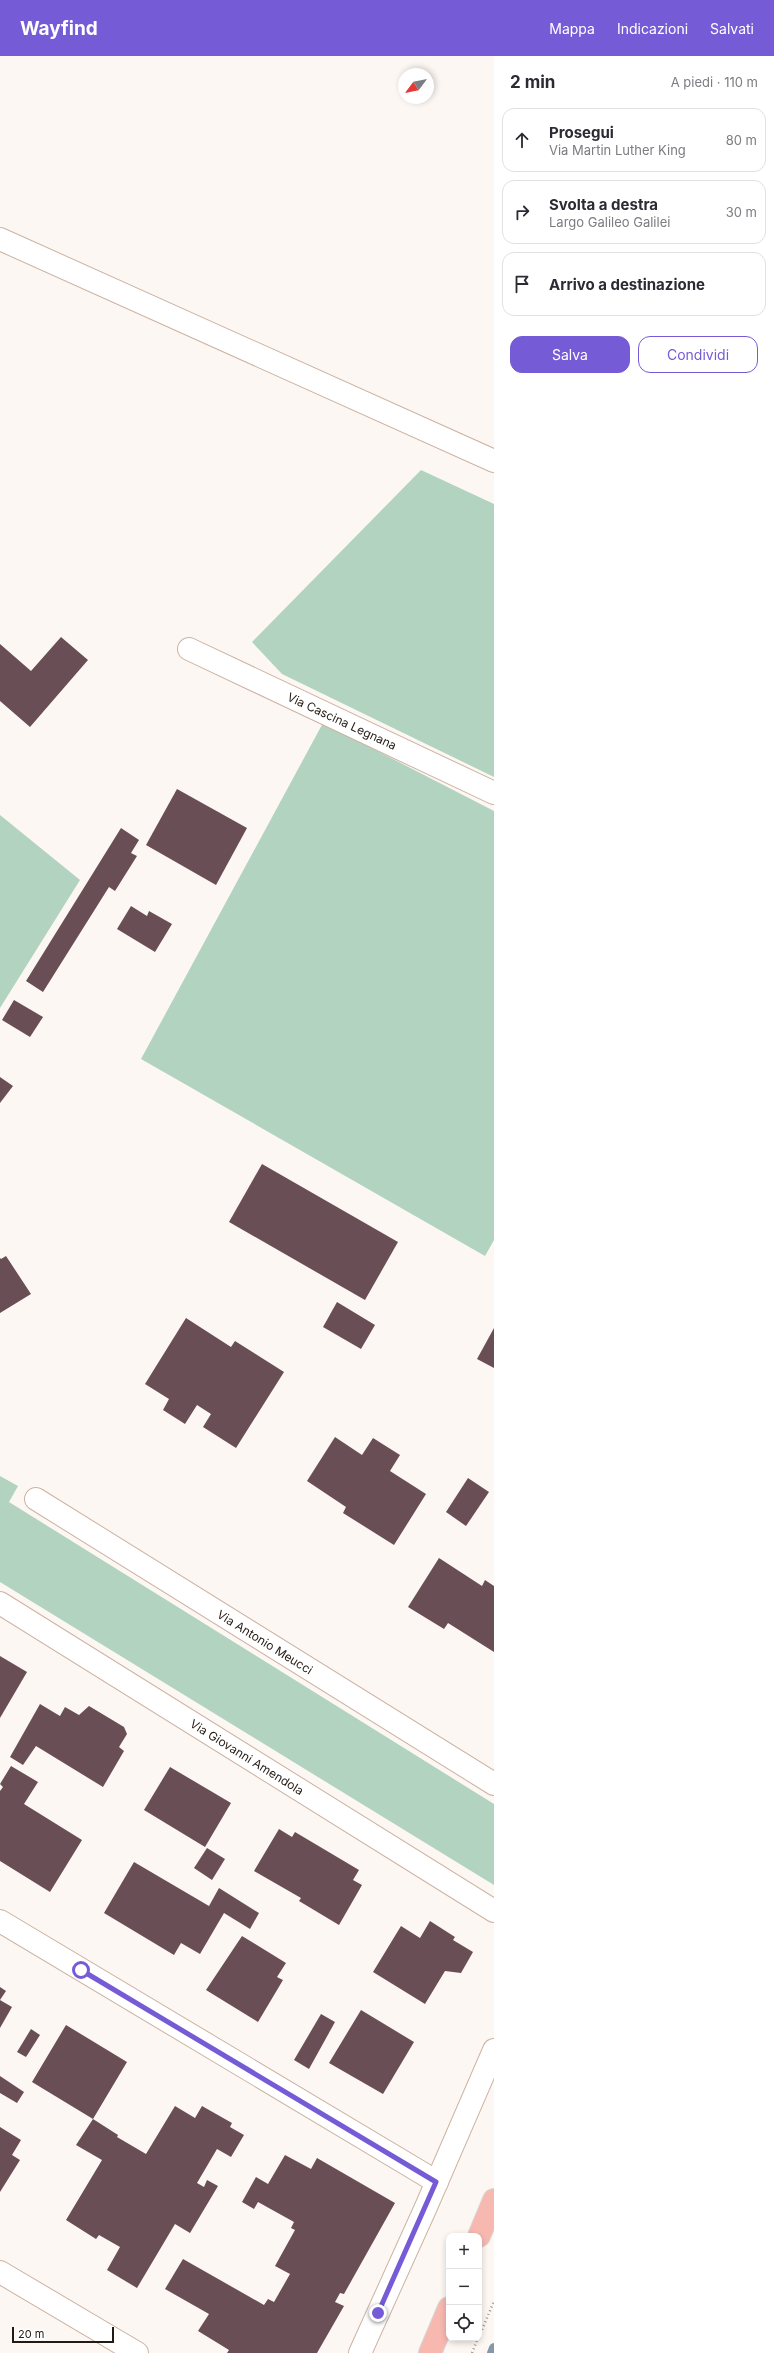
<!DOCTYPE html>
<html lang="it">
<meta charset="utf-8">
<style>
:root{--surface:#fff;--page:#f7f7f7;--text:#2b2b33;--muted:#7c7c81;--line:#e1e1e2;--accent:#755bd5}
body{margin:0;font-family:Inter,sans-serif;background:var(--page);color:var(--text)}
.controls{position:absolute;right:12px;bottom:12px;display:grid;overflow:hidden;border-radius:8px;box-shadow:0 2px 6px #0003}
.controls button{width:36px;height:36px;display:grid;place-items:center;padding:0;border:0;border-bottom:1px solid var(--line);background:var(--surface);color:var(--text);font:20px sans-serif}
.compass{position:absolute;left:398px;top:12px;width:36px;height:36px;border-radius:50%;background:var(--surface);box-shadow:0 2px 6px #0003;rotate:238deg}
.scale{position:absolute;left:12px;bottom:10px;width:102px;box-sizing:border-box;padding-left:4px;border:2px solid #241a14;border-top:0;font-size:11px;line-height:14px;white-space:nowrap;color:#241a14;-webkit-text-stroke:3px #fff;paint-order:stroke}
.stop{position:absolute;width:12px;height:12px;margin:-9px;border:3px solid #755bd5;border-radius:50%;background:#fff}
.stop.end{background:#755bd5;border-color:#fff;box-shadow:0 1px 4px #0008}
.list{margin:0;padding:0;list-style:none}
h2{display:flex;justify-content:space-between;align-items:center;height:52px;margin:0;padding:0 16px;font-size:17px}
h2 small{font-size:13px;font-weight:400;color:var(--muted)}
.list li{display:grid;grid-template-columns:26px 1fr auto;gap:12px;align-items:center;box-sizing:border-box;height:64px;margin:0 8px 8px;padding:0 8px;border:1px solid var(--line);border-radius:12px}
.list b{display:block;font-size:15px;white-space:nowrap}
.list p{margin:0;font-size:13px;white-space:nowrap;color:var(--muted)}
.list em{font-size:13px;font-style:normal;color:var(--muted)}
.actions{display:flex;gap:8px;padding:12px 16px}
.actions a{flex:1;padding:9px 0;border:1px solid var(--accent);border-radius:12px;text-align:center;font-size:14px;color:var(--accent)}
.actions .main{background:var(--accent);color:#fff}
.icon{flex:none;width:22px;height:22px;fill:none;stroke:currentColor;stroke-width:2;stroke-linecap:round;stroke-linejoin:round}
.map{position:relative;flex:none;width:494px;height:2297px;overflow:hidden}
header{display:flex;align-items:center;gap:24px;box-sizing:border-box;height:56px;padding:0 20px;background:var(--accent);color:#fff}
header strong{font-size:19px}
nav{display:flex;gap:22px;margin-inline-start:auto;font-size:14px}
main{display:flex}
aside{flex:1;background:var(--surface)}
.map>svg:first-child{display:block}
.green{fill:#b1d3c0}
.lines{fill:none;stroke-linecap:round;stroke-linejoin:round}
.stream{stroke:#8797a8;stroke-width:10}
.building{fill:#694e56}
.minor-casing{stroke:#cdb2a2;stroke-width:24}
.major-casing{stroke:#d8d6d5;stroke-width:24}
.path{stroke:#9b938f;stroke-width:2.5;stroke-dasharray:1 3;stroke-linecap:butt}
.minor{stroke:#fff;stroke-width:22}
.major{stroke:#f7b8b0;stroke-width:22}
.route{stroke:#755bd5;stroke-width:5}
.labels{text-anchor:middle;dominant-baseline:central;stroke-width:4;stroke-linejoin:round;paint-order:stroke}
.street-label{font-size:12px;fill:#241a14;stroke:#fff}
</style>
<header>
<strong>Wayfind</strong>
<nav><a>Mappa</a><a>Indicazioni</a><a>Salvati</a></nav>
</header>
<main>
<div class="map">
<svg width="494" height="2297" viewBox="0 0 494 2297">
<rect width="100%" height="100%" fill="#fdf7f3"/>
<g class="green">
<path d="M421,414L494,448V721L282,618L252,586Z"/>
<path d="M323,667L494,755V1184L485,1200L141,1003Z"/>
<path d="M0,759L80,824L0,952Z"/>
<path d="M0,1420L18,1430L9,1446L494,1748V1829L0,1526Z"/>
</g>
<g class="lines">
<path class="stream" d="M492,2297L494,2292"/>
</g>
<g class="building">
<path d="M61,581L88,604L30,671L0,645V588L31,615Z"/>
<path d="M177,733L247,772L216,829L146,789Z"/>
<path d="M121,772L139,784L131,797L137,800L115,835L109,831L43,936L26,925Z"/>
<path d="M131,850L147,860L149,855L172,868L155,896L117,873Z"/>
<path d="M14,944L43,961L30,981L2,964Z"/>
<path d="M0,1021L13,1030L0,1047Z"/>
<path d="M262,1108L398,1186L365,1244L229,1166Z"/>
<path d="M6,1200L31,1238L0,1257V1202L1,1203Z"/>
<path d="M337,1246L375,1269L361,1293L323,1271Z"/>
<path d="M186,1262L231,1291L235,1285L284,1316L236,1392L203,1371L211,1358L197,1349L185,1368L163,1354L169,1343L145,1328Z"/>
<path d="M494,1272V1312L477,1303Z"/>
<path d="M335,1381L362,1399L373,1382L400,1399L390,1415L426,1438L394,1489L343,1457L346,1451L307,1425Z"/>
<path d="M468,1422L489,1436L466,1470L446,1456Z"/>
<path d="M439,1502L482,1530L485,1524L494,1530V1596L448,1567L444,1573L408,1551Z"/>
<path d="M0,1600L27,1616L0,1662Z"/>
<path d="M40,1648L60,1660L65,1651L79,1659L89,1650L124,1671L127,1678L119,1691L124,1695L103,1731L36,1690L23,1709L10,1701Z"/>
<path d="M11,1710L38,1726L24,1748L82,1784L50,1836L0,1805V1735L3,1731L0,1728Z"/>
<path d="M170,1711L231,1747L205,1791L144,1754Z"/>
<path d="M279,1773L292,1781L295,1776L359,1814L353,1824L362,1829L339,1869L299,1845L301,1842L254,1815Z"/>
<path d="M207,1792L225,1803L212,1824L194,1812Z"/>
<path d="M134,1806L209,1850L219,1832L259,1857L250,1873L224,1857L200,1898L181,1887L174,1899L104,1857Z"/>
<path d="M430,1865L455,1881L453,1884L473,1896L461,1917L445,1915L425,1948L373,1916L401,1870L420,1882Z"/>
<path d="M242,1880L286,1907L277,1921L283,1924L258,1966L206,1934Z"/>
<path d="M0,1931L6,1935L0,1944L12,1951L0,1972Z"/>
<path d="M361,1954L414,1986L383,2038L329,2007Z"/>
<path d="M321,1958L335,1966L309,2013L294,2004Z"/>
<path d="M66,1969L127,2006L93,2063L118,2079L117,2081L146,2098L175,2050L195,2062L202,2050L232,2067L230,2071L244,2079L231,2101L217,2093L197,2127L204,2131L207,2124L218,2130L190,2177L175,2168L137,2232L107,2214L120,2191L99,2179L96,2183L66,2164L102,2104L76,2089L93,2063L32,2026Z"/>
<path d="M31,1973L40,1979L26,2001L17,1996Z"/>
<path d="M0,2020L24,2036L17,2047L0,2037Z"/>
<path d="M0,2071L21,2084L12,2099L20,2104L0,2136Z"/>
<path d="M285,2099L311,2113L317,2102L395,2147L344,2238L340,2237L335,2246L344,2250L317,2297H227L229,2294L198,2275L209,2258L165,2233L183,2203L264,2249L268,2243L274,2246L290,2218L275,2210L295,2174L291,2172L294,2166L258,2146L254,2153L242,2146L256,2121L268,2128Z"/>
</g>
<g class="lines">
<defs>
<g id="minor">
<path d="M0,183L494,405"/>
<path d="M189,593L494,737"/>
<path d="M36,1443L494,1728"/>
<path d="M0,1547L494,1855"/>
<path d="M0,1865L437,2126"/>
<path d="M0,2216L137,2297"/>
<path d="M360,2297L426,2151L494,1994"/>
</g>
<g id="major">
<path d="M479,2180L494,2144"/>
<path d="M430,2297L449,2252"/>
</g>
</defs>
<use href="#minor" class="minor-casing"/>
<use href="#major" class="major-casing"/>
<g class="path">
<path d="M479,2281L494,2245"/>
<path d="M472,2297L478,2282"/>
</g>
<use href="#minor" class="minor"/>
<use href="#major" class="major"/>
</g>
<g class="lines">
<path class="route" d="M81,1914L436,2126L378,2257"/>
</g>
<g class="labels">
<g class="street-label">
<text transform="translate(342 665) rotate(25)">Via Cascina Legnana</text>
<text transform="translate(265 1586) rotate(32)">Via Antonio Meucci</text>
<text transform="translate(247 1701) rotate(32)">Via Giovanni Amendola</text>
</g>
</g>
</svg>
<div class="controls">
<button>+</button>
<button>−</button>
<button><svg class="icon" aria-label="locate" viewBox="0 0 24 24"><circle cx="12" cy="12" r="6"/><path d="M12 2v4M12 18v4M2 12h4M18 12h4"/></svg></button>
</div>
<svg class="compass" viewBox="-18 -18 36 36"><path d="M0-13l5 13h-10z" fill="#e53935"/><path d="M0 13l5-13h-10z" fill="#7c7c81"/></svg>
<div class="scale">20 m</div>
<div class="stop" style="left:81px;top:1914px"></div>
<div class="stop end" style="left:378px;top:2257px"></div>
</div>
<aside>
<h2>2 min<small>A piedi · 110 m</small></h2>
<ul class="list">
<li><svg class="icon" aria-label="ahead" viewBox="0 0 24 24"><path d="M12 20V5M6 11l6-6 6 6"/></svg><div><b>Prosegui</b><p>Via Martin Luther King</p></div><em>80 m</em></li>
<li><svg class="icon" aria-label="right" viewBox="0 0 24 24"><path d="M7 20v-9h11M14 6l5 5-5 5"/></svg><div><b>Svolta a destra</b><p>Largo Galileo Galilei</p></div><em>30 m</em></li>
<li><svg class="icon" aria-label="arrive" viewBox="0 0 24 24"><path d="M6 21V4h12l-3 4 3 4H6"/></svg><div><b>Arrivo a destinazione</b></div></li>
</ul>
<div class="actions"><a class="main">Salva</a><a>Condividi</a></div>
</aside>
</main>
